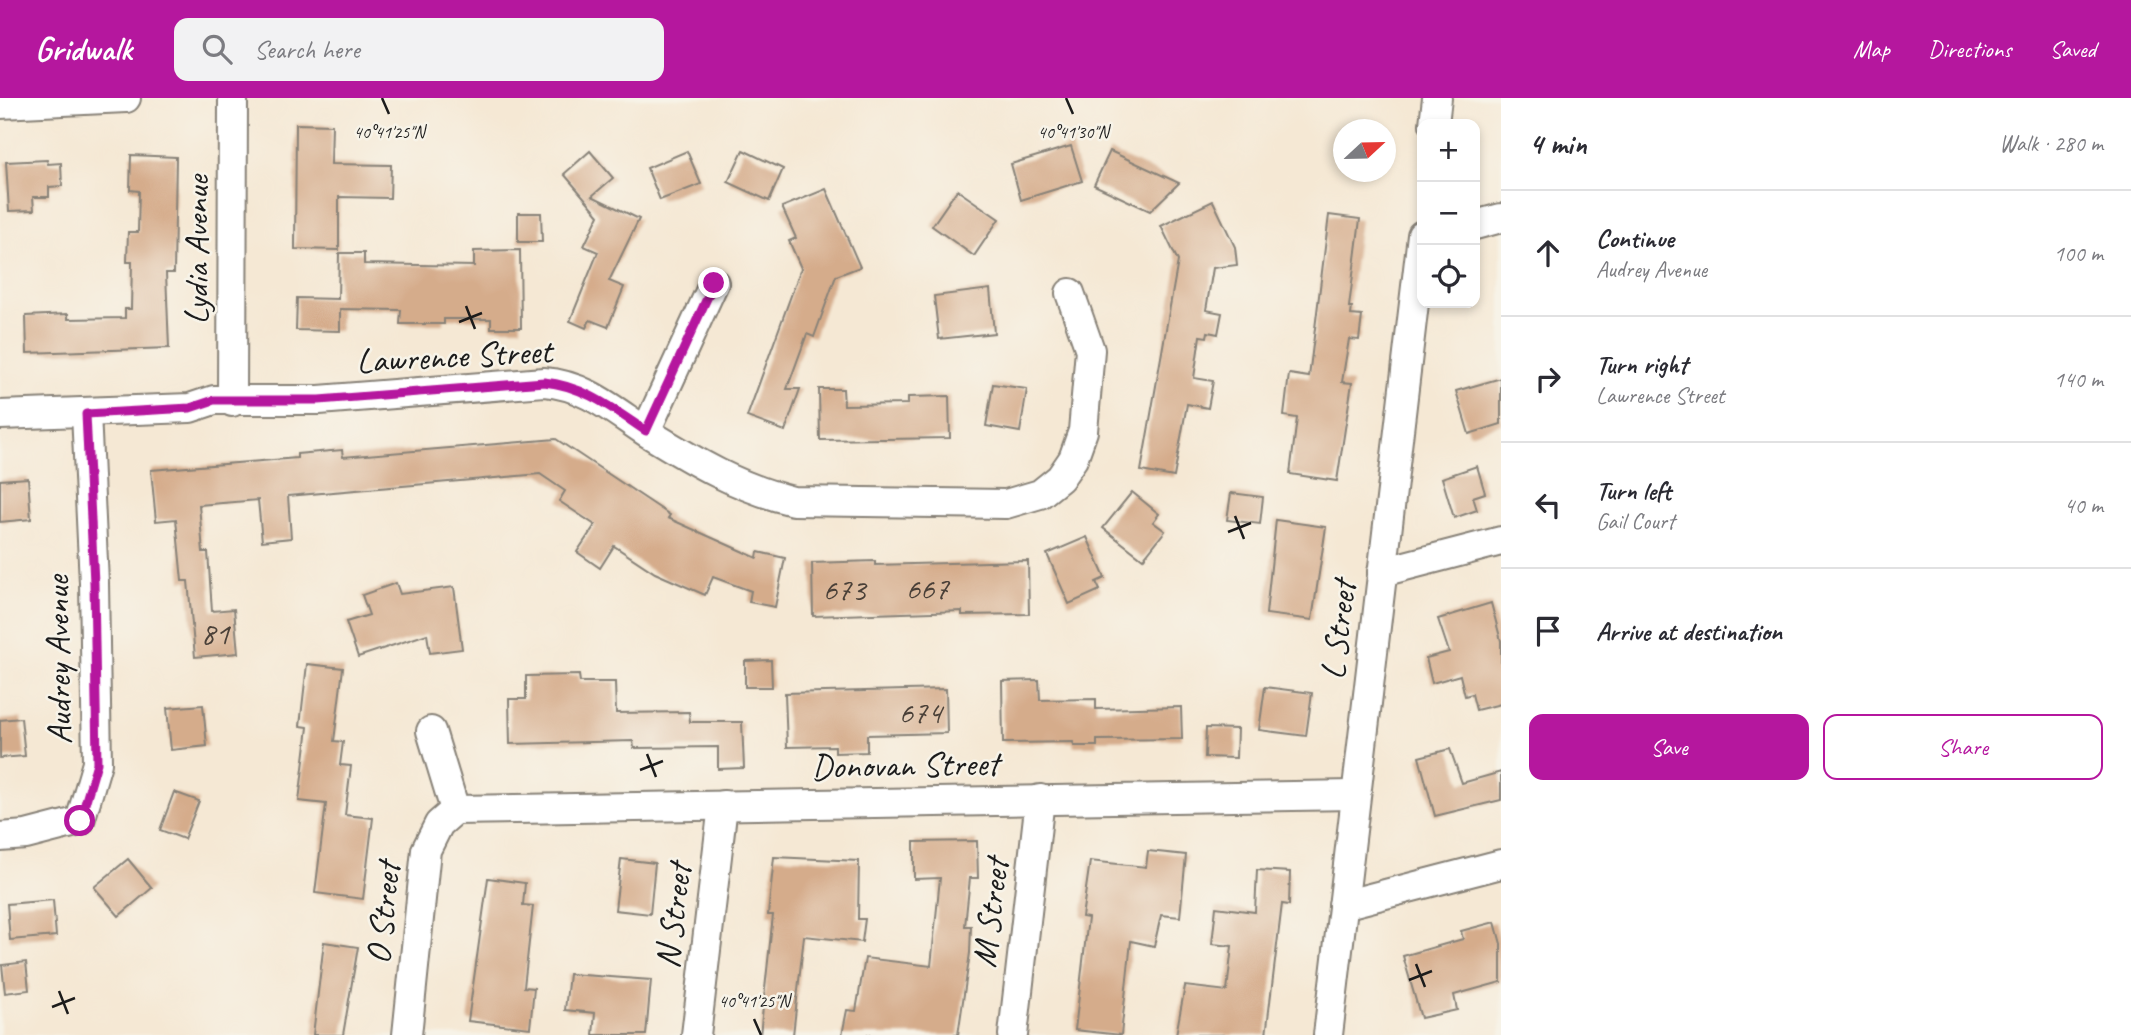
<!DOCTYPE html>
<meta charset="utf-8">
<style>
:root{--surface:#fff;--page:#f2f2f3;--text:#2b2b33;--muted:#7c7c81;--line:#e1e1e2;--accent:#b5179e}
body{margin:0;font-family:Caveat,sans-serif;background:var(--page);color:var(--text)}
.controls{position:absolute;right:21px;top:21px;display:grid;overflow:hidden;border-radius:14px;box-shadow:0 4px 10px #0003}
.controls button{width:63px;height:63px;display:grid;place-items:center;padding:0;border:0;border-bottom:2px solid var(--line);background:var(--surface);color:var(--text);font:35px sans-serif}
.compass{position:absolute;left:1333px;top:21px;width:63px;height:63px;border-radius:50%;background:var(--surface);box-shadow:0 4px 10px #0003;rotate:68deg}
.stop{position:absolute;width:21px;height:21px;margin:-16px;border:5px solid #b5179e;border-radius:50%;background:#fff}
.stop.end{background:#b5179e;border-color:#fff;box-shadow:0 2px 7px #0008}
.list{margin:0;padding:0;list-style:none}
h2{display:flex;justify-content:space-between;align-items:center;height:91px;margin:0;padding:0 28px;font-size:30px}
h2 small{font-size:23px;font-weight:400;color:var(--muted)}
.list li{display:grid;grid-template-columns:46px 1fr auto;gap:21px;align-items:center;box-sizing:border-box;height:126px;padding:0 28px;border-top:2px solid var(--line)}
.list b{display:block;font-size:26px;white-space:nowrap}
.list p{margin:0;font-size:23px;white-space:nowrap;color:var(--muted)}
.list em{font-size:23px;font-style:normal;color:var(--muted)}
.actions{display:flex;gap:14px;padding:21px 28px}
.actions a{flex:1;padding:16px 0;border:2px solid var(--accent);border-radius:14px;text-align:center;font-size:24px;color:var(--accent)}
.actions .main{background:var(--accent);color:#fff}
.icon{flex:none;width:38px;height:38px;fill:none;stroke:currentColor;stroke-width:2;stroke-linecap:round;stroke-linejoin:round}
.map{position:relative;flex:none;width:1501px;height:937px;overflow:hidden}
header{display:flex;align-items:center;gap:42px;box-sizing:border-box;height:98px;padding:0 35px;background:var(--accent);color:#fff}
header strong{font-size:33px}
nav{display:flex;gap:38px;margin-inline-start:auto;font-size:24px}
.search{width:490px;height:63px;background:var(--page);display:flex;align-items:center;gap:18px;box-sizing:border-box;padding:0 24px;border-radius:14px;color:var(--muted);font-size:26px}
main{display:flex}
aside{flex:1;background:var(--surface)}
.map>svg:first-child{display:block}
.building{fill:#d5ac8b}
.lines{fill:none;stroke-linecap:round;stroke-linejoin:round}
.street-casing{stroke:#888278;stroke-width:32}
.street{stroke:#fff;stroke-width:28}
.route{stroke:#b5179e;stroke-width:9}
.ticks{fill:none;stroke:#1c1c1c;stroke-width:2.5}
.labels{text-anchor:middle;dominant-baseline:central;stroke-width:5;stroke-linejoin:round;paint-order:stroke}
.number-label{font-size:32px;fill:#4a4038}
.street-label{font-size:35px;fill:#1c1c1c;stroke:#f7f3e8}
.ticks-label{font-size:18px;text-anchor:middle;fill:#1c1c1c;stroke:#f7f3e8;stroke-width:5;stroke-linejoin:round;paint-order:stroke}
</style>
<header>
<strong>Gridwalk</strong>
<div class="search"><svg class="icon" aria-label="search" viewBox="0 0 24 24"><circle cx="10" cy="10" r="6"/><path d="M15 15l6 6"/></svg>Search here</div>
<nav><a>Map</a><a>Directions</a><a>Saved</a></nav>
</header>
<main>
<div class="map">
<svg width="1501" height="937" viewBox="0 0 1501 937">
<rect width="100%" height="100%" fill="#f7f3e8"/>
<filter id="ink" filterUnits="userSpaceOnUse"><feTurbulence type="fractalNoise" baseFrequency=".0143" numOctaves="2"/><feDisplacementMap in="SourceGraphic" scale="14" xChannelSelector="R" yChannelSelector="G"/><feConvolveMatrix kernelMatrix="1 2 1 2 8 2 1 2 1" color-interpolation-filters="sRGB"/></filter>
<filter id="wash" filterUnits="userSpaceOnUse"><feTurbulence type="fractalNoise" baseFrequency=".00686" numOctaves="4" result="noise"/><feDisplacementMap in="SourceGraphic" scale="28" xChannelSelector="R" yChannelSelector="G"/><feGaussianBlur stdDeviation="1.57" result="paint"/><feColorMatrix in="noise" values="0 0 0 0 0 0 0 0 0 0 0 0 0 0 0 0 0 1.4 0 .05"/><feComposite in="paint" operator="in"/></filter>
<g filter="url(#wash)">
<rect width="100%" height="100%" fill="#f5e8d4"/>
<g id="blocks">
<g class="building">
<path d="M296,26L332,27L331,66L391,67L390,100L339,99V152L295,151Z"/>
<path d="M1071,48L1082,83L1021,102L1011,66Z"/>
<path d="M743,52L783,71L769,103L728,84Z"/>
<path d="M590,53L613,80L592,98L639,121L609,183L624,189L608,229L590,222L586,230L570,223L598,154L584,148L599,117L564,76Z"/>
<path d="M687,53L701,86L660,102L647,70Z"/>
<path d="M1110,53L1179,85L1150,113L1094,87Z"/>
<path d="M131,57L176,59L174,175H166L169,250L27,255L26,218L68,216V221L125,220V211H131L132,164H127L128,134H138L139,93L130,92Z"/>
<path d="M47,62L48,66L61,65L62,88L49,89V99H33L34,112L9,113L6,64Z"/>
<path d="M826,91L860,169L836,178L814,239L807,236L787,291H800L785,333L747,319L801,170L789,143L796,140L782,109Z"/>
<path d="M957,92L999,121L974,158L932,128Z"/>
<path d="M1213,103L1235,149L1237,167L1213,170L1206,212L1222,215L1218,236L1208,234L1207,239L1200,238L1194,280L1213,283L1208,310L1187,306L1174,379L1141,373L1178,163L1161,128Z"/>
<path d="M518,115H541L542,144H518Z"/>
<path d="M1329,117L1360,121L1349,209H1352L1351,217L1362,218L1359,242L1349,241L1342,284L1352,285L1337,383L1290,376L1297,320L1284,318L1289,276L1309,279Z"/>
<path d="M520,152L521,230H491V221H444V226H400L401,212L340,211V233L296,232L297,200L338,201L339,155H364V166L474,168V153Z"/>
<path d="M990,191L994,235L939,241L934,198Z"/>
<path d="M1501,280V326L1469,336L1456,293Z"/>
<path d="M993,286L1027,291L1020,334L986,328Z"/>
<path d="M819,291H843L844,307L908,306V299L949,298L950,340L820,342Z"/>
<path d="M556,341L670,417L668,420L757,460L758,454L785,460L775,509L749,504L751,493L713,479L705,497L655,475L614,448L600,470L577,454L595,427L559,403L565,393L540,376L379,390L288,398L291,440L262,443L258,402L199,407L203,454H208L212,513L234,511L238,555L195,559L188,483H182L176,421L156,423L151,372L297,360V356L342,352L343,359Z"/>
<path d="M1477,368L1485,395L1473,399L1477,412L1454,420L1442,380Z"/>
<path d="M28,380L31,421L0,424V382Z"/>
<path d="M1132,394L1159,416L1153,424L1165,433L1143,461L1103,430Z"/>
<path d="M1231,395L1263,399L1260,426L1227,422Z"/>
<path d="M1276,422L1326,429L1312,522L1266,516Z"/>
<path d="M1087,439L1105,480L1096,484L1100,492L1069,506L1047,456Z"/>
<path d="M875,463V467L1028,463L1029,516L962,517V513L813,518L812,465Z"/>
<path d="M396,485L400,496L454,489L462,551L430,555L427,536L358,559L346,524L369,517L362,497Z"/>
<path d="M1491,505L1501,543V606L1476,612L1472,596L1465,598L1460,577L1432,585L1426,560L1449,554L1438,521Z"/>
<path d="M771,562L772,589H745V563Z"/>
<path d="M307,566L343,570L334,643L343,644L340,667L351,668L345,717L373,720L363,801L315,795L326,706L299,703L308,629L300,628Z"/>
<path d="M579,577L580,584H615L616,615L689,614L690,624H742L744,670L718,671V649L634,650L633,643L510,646L509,601H526V578Z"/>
<path d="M1039,582L1040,602L1096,601V611L1181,609L1182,641L1097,642V648H1074L1073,644L1003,645L1002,583Z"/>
<path d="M1265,589L1312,595L1306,638L1259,632Z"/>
<path d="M946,591L947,635L867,637V654L835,655V648L787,649L785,595Z"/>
<path d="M203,607L207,648L171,652L167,610Z"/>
<path d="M21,620L25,658L0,660V622Z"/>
<path d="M1206,630L1237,631L1236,660L1205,659Z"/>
<path d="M1450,651L1462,685L1501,674V702L1435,718L1419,659Z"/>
<path d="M174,694L199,703L184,741L160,732Z"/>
<path d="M977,743L978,780H970L965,828H971L970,855L958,937H842L847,912L856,913L865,860L931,868L940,780L914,781V744Z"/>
<path d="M1148,753L1186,757L1180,819L1161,817L1154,848L1131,843L1121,937L1075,932L1088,820L1082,819L1090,763L1146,769Z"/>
<path d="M774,759L859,763L858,821H865L862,844L804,838L793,937H760L773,817H768Z"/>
<path d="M128,761L152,790L119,818L94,789Z"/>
<path d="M621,761L655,765L650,816L615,812Z"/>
<path d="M1257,772L1290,774L1289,807L1282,806L1266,937H1176L1185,888L1227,893L1232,848L1212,846L1216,809L1255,814Z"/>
<path d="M488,780L525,785L523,807L533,808L524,889L534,890L530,930L468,923Z"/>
<path d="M53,802L56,838L10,842L7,806Z"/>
<path d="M1495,824L1501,846V884L1454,897L1457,912L1421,920L1403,858L1463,841L1461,833Z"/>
<path d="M324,844L358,849L343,937H313Z"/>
<path d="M26,864L29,892L5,895L2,867Z"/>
<path d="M569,876L651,882L646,937H593L595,915L565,912Z"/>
</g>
</g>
</g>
<g filter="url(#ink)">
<use href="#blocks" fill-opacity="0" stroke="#888278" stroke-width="2"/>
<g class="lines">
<defs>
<g id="street">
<path d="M0,6L126,0"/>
<path d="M1434,26L1437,0"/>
<path d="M1475,127L1501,120"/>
<path d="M232,304L233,0"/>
<path d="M0,317L190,310L214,302H319L544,284C586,287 614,313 648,335C695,364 739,390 793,403L1006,406L1040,396L1060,380L1073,361L1083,333L1090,252L1070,195"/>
<path d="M646,333L714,185"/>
<path d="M1382,474L1501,443"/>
<path d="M431,633L455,712"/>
<path d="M455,712L1355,697"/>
<path d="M0,739L26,737L80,723L97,665L94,485L86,315"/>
<path d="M1343,807L1501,766"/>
<path d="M407,937L426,752L439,726L455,712"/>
<path d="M696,937L723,707"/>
<path d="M1013,937L1040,701"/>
<path d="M1328,937L1422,137"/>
</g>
</defs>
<use href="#street" class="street-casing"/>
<use href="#street" class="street"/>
</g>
</g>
<g class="lines" filter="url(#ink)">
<path class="route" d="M80,723L97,665L94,485L86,316L190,310L214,302H319L544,284C585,288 613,311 646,333L714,185"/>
</g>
<path class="ticks" d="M382,0L389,16M1066,0L1073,16M466,208L475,231M459,224L482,215M1235,418L1244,441M1228,434L1251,425M647,656L656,679M640,672L663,663M1416,866L1425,889M1409,882L1432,873M59,893L68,916M52,909L75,900M754,921L761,937"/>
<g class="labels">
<g class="number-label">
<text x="927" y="490">667</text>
<text x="844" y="491">673</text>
<text x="215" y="535">81</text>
<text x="920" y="614">674</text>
</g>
<g class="street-label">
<text transform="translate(196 152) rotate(-90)">Lydia Avenue</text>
<text transform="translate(454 258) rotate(-3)">Lawrence Street</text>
<text transform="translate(1338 532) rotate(-83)">L Street</text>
<text transform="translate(58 562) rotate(-91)">Audrey Avenue</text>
<text transform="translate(905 667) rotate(-1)">Donovan Street</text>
<text transform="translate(383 815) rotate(-84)">O Street</text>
<text transform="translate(990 815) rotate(-83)">M Street</text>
<text transform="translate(673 818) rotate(-83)">N Street</text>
</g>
</g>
<g class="ticks-label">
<text x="389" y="40">40°41'25"N</text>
<text x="1073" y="40">40°41'30"N</text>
<text x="754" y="909">40°41'25"N</text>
</g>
</svg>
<div class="controls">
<button>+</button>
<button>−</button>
<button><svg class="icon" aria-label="locate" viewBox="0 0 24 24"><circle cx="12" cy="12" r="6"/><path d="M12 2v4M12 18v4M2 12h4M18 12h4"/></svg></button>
</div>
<svg class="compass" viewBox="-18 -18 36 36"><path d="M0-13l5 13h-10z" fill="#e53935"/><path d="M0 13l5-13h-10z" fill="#7c7c81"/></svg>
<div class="stop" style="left:80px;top:723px"></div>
<div class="stop end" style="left:714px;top:185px"></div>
</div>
<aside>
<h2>4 min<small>Walk · 280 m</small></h2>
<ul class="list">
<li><svg class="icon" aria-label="ahead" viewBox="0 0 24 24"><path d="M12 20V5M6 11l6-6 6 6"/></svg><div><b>Continue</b><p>Audrey Avenue</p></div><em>100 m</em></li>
<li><svg class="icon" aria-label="right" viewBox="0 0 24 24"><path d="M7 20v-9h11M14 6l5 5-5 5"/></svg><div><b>Turn right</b><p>Lawrence Street</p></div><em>140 m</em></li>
<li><svg class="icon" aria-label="left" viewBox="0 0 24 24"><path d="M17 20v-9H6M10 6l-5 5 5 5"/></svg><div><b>Turn left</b><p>Gail Court</p></div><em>40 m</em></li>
<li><svg class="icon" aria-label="arrive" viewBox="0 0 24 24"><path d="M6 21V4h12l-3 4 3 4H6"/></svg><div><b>Arrive at destination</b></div></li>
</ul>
<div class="actions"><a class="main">Save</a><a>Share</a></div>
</aside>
</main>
